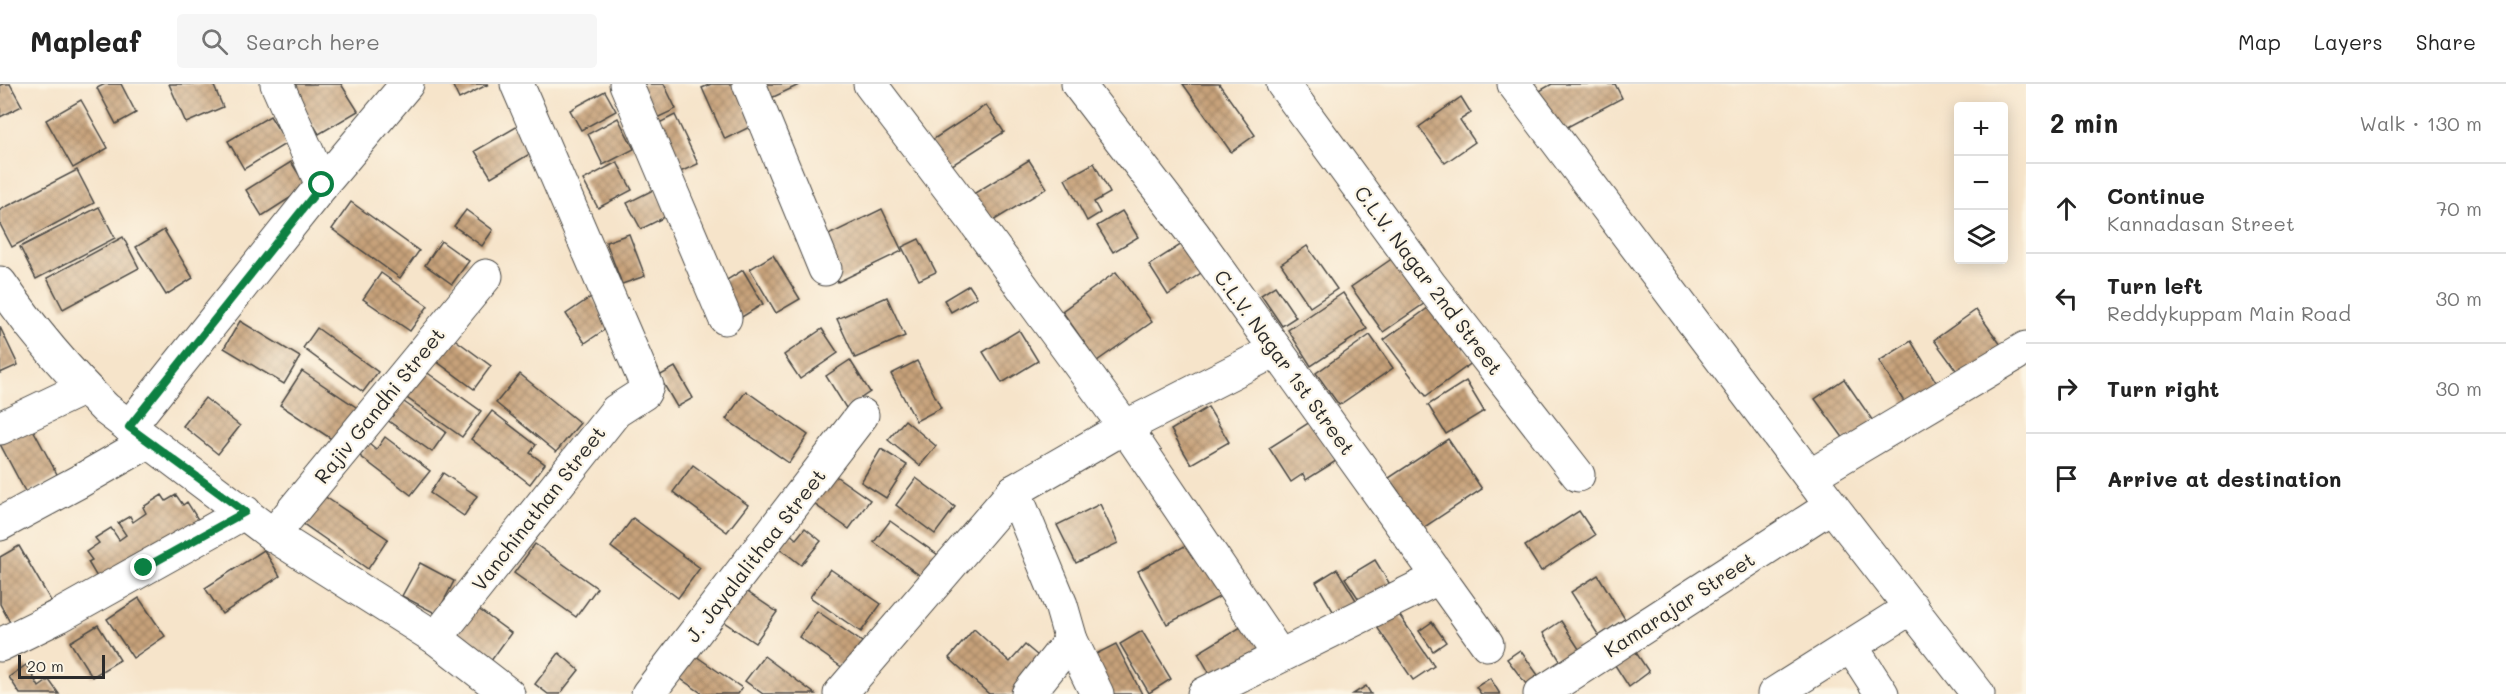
<!DOCTYPE html>
<meta charset="utf-8">
<style>
:root{--surface:#fff;--page:#f6f6f6;--text:#222;--muted:#767676;--line:#e0e0e0}
body{margin:0;font-family:Mali,sans-serif;background:var(--page);color:var(--text)}
.controls{position:absolute;right:18px;top:18px;display:grid;overflow:hidden;border-radius:6px;box-shadow:0 3px 15px #0003}
.controls button{width:54px;height:54px;display:grid;place-items:center;padding:0;border:0;border-bottom:2px solid var(--line);background:var(--surface);color:var(--text);font:30px sans-serif}
.scale{position:absolute;left:18px;bottom:15px;width:87px;box-sizing:border-box;padding-left:6px;border:3px solid #2b2b2b;border-top:0;font-size:16px;line-height:21px;white-space:nowrap;color:#2b2b2b;-webkit-text-stroke:4px #fcf5e5;paint-order:stroke}
.stop{position:absolute;width:18px;height:18px;margin:-14px;border:4px solid #0b8043;border-radius:50%;background:#fff}
.stop.end{background:#0b8043;border-color:#fff;box-shadow:0 2px 6px #0008}
.list{margin:0;padding:0;list-style:none}
h2{display:flex;justify-content:space-between;align-items:center;height:78px;margin:0;padding:0 24px;font-size:26px}
h2 small{font-size:20px;font-weight:400;color:var(--muted)}
.list li{display:grid;grid-template-columns:39px 1fr auto;gap:18px;align-items:center;box-sizing:border-box;height:90px;padding:0 24px;border-top:2px solid var(--line)}
.list b{display:block;font-size:22px;white-space:nowrap}
.list p{margin:0;font-size:20px;white-space:nowrap;color:var(--muted)}
.list em{font-size:20px;font-style:normal;color:var(--muted)}
.icon{flex:none;width:33px;height:33px;fill:none;stroke:currentColor;stroke-width:2;stroke-linecap:round;stroke-linejoin:round}
.map{position:relative;flex:none;width:2026px;height:610px;overflow:hidden}
header{display:flex;align-items:center;gap:36px;box-sizing:border-box;height:84px;padding:0 30px;background:var(--surface);border-bottom:2px solid var(--line)}
header strong{font-size:28px}
nav{display:flex;gap:33px;margin-inline-start:auto;font-size:21px}
.search{width:420px;height:54px;background:var(--page);display:flex;align-items:center;gap:15px;box-sizing:border-box;padding:0 21px;border-radius:6px;color:var(--muted);font-size:22px}
main{display:flex}
aside{flex:1;background:var(--surface)}
.map>svg:first-child{display:block}
.building{fill:url(#building-cross-hatch)}
.lines{fill:none;stroke-linecap:round;stroke-linejoin:round}
.minor-casing{stroke:#494743;stroke-width:35}
.minor{stroke:#fff;stroke-width:33}
.route{stroke:#0b8043;stroke-width:8}
.labels{text-anchor:middle;dominant-baseline:central;stroke-width:4.5;stroke-linejoin:round;paint-order:stroke}
.street-label{font-size:20px;fill:#2b2b2b;stroke:#fcf5e5}
</style>
<header>
<strong>Mapleaf</strong>
<div class="search"><svg class="icon" aria-label="search" viewBox="0 0 24 24"><circle cx="10" cy="10" r="6"/><path d="M15 15l6 6"/></svg>Search here</div>
<nav><a>Map</a><a>Layers</a><a>Share</a></nav>
</header>
<main>
<div class="map">
<svg width="2026" height="610" viewBox="0 0 2026 610">
<defs>
<pattern id="building-cross-hatch" width="8" height="8" patternUnits="userSpaceOnUse" patternTransform="scale(1.5)"><rect width="8" height="8" fill="#c7a27a"/><path d="M0 0l8 8M0 8l8-8" fill="none" stroke="#a28464"/></pattern>
</defs>
<rect width="100%" height="100%" fill="#fcf5e5"/>
<filter id="ink" filterUnits="userSpaceOnUse"><feTurbulence type="fractalNoise" baseFrequency=".0167" numOctaves="2"/><feDisplacementMap in="SourceGraphic" scale="12" xChannelSelector="R" yChannelSelector="G"/><feConvolveMatrix kernelMatrix="1 2 1 2 8 2 1 2 1" color-interpolation-filters="sRGB"/></filter>
<filter id="wash" filterUnits="userSpaceOnUse"><feTurbulence type="fractalNoise" baseFrequency=".008" numOctaves="4" result="noise"/><feDisplacementMap in="SourceGraphic" scale="24" xChannelSelector="R" yChannelSelector="G"/><feGaussianBlur stdDeviation="1.35" result="paint"/><feColorMatrix in="noise" values="0 0 0 0 0 0 0 0 0 0 0 0 0 0 0 0 0 1.4 0 .05"/><feComposite in="paint" operator="in"/></filter>
<g filter="url(#wash)">
<rect width="100%" height="100%" fill="#f6e4ca"/>
<g id="blocks">
<g class="building">
<path d="M3,0H10L22,22L0,33V1Z"/>
<path d="M105,0H121L136,29L116,40L97,4Z"/>
<path d="M169,0H213L223,23L186,39Z"/>
<path d="M289,0H341L358,27L319,50Z"/>
<path d="M452,0H489L459,15Z"/>
<path d="M628,0H664L676,25L646,39Z"/>
<path d="M711,0H735L754,41L725,55L702,4Z"/>
<path d="M760,0H801L767,16Z"/>
<path d="M1183,0H1219L1255,51L1231,68Z"/>
<path d="M1552,0H1615L1622,14L1556,49L1536,9Z"/>
<path d="M605,7L616,27L581,46L570,26Z"/>
<path d="M1461,13L1471,29L1460,36L1475,58L1445,79L1419,43Z"/>
<path d="M81,16L108,64L73,84L46,36Z"/>
<path d="M986,21L1004,48L946,85L929,58Z"/>
<path d="M675,31L698,80L671,92L649,44Z"/>
<path d="M270,32L287,59L244,85L228,57Z"/>
<path d="M618,34L634,65L603,81L588,50Z"/>
<path d="M518,42L533,68L491,93L475,67Z"/>
<path d="M1029,76L1047,104L988,140L970,112Z"/>
<path d="M291,78L307,103L262,132L246,106Z"/>
<path d="M617,78L632,106L598,124L583,96Z"/>
<path d="M1094,79L1110,109L1094,118L1100,129L1087,137L1065,95Z"/>
<path d="M77,86L94,119L12,163L0,140V126Z"/>
<path d="M655,105L669,131L641,145L627,119Z"/>
<path d="M351,118L419,167L400,194L332,145Z"/>
<path d="M99,123L115,154L36,195L20,163Z"/>
<path d="M882,125L902,167L838,198L818,156Z"/>
<path d="M466,126L493,146L482,162L454,142Z"/>
<path d="M1122,127L1138,153L1113,168L1097,142Z"/>
<path d="M164,146L193,194L166,211L136,163Z"/>
<path d="M629,150L645,192L622,200L606,158Z"/>
<path d="M123,153L139,184L63,225L47,194Z"/>
<path d="M919,155L936,188L919,196L902,163Z"/>
<path d="M441,157L469,177L452,200L425,181Z"/>
<path d="M1182,160L1201,189L1168,211L1149,181Z"/>
<path d="M1307,162L1337,205L1310,223L1281,180Z"/>
<path d="M773,171L800,215L776,229L750,185Z"/>
<path d="M1393,174L1425,219L1383,248L1351,203Z"/>
<path d="M743,186L763,220L737,236L717,202Z"/>
<path d="M1116,188L1152,238L1097,277L1062,227Z"/>
<path d="M381,189L428,222L410,247L363,215Z"/>
<path d="M969,201L977,213L951,228L944,216Z"/>
<path d="M1275,202L1296,233L1282,242L1261,211Z"/>
<path d="M1343,209L1367,245L1311,282L1288,246Z"/>
<path d="M591,213L610,242L585,259L566,230Z"/>
<path d="M887,213L905,252L855,274L837,235Z"/>
<path d="M1432,221L1473,278L1426,312L1384,256Z"/>
<path d="M1976,226L2006,268L1964,297L1934,256Z"/>
<path d="M240,237L300,273L284,300L224,264Z"/>
<path d="M0,243L18,281L0,289Z"/>
<path d="M317,244L378,288L363,308L303,264Z"/>
<path d="M822,245L838,269L800,295L784,271Z"/>
<path d="M1019,246L1038,277L1002,299L983,268Z"/>
<path d="M1370,251L1393,284L1339,321L1316,289Z"/>
<path d="M453,254L491,282L474,305L436,277Z"/>
<path d="M1911,257L1941,306L1909,326L1879,277Z"/>
<path d="M850,276L870,308L846,324L826,292Z"/>
<path d="M917,277L941,324L916,337L891,290Z"/>
<path d="M675,283L693,314L677,323L659,292Z"/>
<path d="M422,285L481,327L462,353L404,312Z"/>
<path d="M302,287L365,329L342,362L280,321Z"/>
<path d="M520,290L580,339L556,368L496,319Z"/>
<path d="M1844,295L1875,340L1847,359L1815,315Z"/>
<path d="M1466,297L1484,327L1446,350L1428,321Z"/>
<path d="M746,307L808,351L789,379L726,335Z"/>
<path d="M397,313L446,348L432,368L383,333Z"/>
<path d="M205,314L240,342L218,370L183,342Z"/>
<path d="M1208,323L1229,358L1191,380L1171,346Z"/>
<path d="M492,327L536,361L530,369L545,380L530,400L471,355Z"/>
<path d="M905,336L936,362L920,382L888,356Z"/>
<path d="M1310,338L1336,377L1306,396L1303,390L1291,398L1269,364Z"/>
<path d="M30,340L58,392L26,409L0,360V356Z"/>
<path d="M385,353L430,387L411,411L360,372L369,360L376,366Z"/>
<path d="M1448,355L1482,405L1423,444L1389,394Z"/>
<path d="M881,365L907,381L886,414L861,398Z"/>
<path d="M693,381L748,421L727,448L673,408Z"/>
<path d="M827,386L870,416L849,445L807,415Z"/>
<path d="M443,389L477,412L464,432L430,409Z"/>
<path d="M916,394L955,423L935,450L896,421Z"/>
<path d="M321,410L388,455L368,485L302,439Z"/>
<path d="M162,411L166,417L176,411L183,421L187,418L199,437L101,500L88,478L92,476L86,468L99,459L95,454L111,444L119,456L126,451L118,439L130,432L133,438L146,429L143,423Z"/>
<path d="M1100,420L1118,459L1076,479L1057,441Z"/>
<path d="M1579,427L1595,451L1541,487L1525,462Z"/>
<path d="M633,434L700,484L678,514L611,463Z"/>
<path d="M890,437L938,471L922,493L874,458Z"/>
<path d="M805,444L821,457L801,481L773,459L785,445L796,455Z"/>
<path d="M1196,456L1225,510L1167,540L1138,487Z"/>
<path d="M535,460L597,504L576,533L514,489Z"/>
<path d="M19,462L51,517L11,540L0,520V473Z"/>
<path d="M264,466L280,492L222,530L205,504Z"/>
<path d="M1375,476L1391,502L1362,520L1345,494Z"/>
<path d="M420,479L454,497L437,530L402,512Z"/>
<path d="M830,485L881,520L861,548L810,513Z"/>
<path d="M1337,485L1359,521L1337,534L1316,498Z"/>
<path d="M1598,491L1625,535L1599,552L1571,508Z"/>
<path d="M740,503L777,528L755,559L718,534Z"/>
<path d="M139,514L165,552L133,574L107,535Z"/>
<path d="M470,519L511,549L488,581L447,550Z"/>
<path d="M817,527L862,558L843,584L799,553Z"/>
<path d="M1398,529L1434,582L1413,596L1377,543Z"/>
<path d="M1254,535L1271,563L1214,597L1198,569Z"/>
<path d="M1561,537L1581,568L1562,580L1543,549Z"/>
<path d="M1432,538L1446,558L1433,567L1419,547Z"/>
<path d="M98,541L120,576L92,593L70,558Z"/>
<path d="M974,545L1010,578L1025,561L1044,577L1015,610H989L949,574Z"/>
<path d="M1142,547L1171,595L1149,609L1120,560Z"/>
<path d="M1116,560L1142,610H1112L1092,572Z"/>
<path d="M1631,561L1649,588L1629,603L1611,575Z"/>
<path d="M1520,566L1538,591L1526,600L1507,575Z"/>
<path d="M690,568L742,604L738,610H703L675,591Z"/>
<path d="M559,569L579,586L560,610H548L535,600Z"/>
<path d="M764,572L815,610H763L745,597Z"/>
<path d="M26,581L39,603L49,596L59,610H20L9,593Z"/>
<path d="M1490,594L1500,610H1481L1476,603Z"/>
<path d="M1366,602L1371,610H1353Z"/>
</g>
</g>
</g>
<g filter="url(#ink)">
<use href="#blocks" fill-opacity="0" stroke="#494743" stroke-width="1.5"/>
<g class="lines">
<defs>
<g id="minor">
<path d="M277,0L322,101"/>
<path d="M626,0L725,234"/>
<path d="M749,0L825,185"/>
<path d="M870,0L975,138L1125,343L1279,571"/>
<path d="M1078,0L1194,151L1487,560"/>
<path d="M1283,0L1431,202L1578,391"/>
<path d="M1514,0L1835,426L1978,610"/>
<path d="M0,199C31,244 67,287 106,325L273,451L436,554L508,610"/>
<path d="M129,343L322,101L407,0"/>
<path d="M0,344L84,304"/>
<path d="M1810,392L2026,264"/>
<path d="M1014,407L1061,521L1071,556L1028,610"/>
<path d="M0,440L80,397L148,358"/>
<path d="M273,451L486,192"/>
<path d="M436,554L616,327L644,309L647,302L517,0"/>
<path d="M1071,556L1097,610"/>
<path d="M0,561L59,532L245,428"/>
<path d="M1851,562L1882,610"/>
<path d="M648,610L862,331"/>
<path d="M840,610L1014,407L1125,343L1276,266"/>
<path d="M1204,610L1438,494"/>
<path d="M1540,610L1819,430"/>
<path d="M1774,610L1912,523"/>
</g>
</defs>
<use href="#minor" class="minor-casing"/>
<use href="#minor" class="minor"/>
</g>
</g>
<g class="lines" filter="url(#ink)">
<path class="route" d="M144,484L245,428L129,343L322,101"/>
</g>
<g class="labels">
<g class="street-label">
<text transform="translate(1429 196) rotate(53)">C.L.V. Nagar 2nd Street</text>
<text transform="translate(1285 278) rotate(54)">C.L.V. Nagar 1st Street</text>
<text transform="translate(379 321) rotate(-51)">Rajiv Gandhi Street</text>
<text transform="translate(538 424) rotate(-52)">Vanchinathan Street</text>
<text transform="translate(755 471) rotate(-52)">J. Jayalalithaa Street</text>
<text transform="translate(1679 520) rotate(-33)">Kamarajar Street</text>
</g>
</g>
</svg>
<div class="controls">
<button>+</button>
<button>−</button>
<button><svg class="icon" aria-label="layers" viewBox="0 0 24 24"><path d="M12 4l9 5-9 5-9-5zM3 14l9 5 9-5"/></svg></button>
</div>
<div class="scale">20 m</div>
<div class="stop" style="left:322px;top:101px"></div>
<div class="stop end" style="left:144px;top:484px"></div>
</div>
<aside>
<h2>2 min<small>Walk · 130 m</small></h2>
<ul class="list">
<li><svg class="icon" aria-label="ahead" viewBox="0 0 24 24"><path d="M12 20V5M6 11l6-6 6 6"/></svg><div><b>Continue</b><p>Kannadasan Street</p></div><em>70 m</em></li>
<li><svg class="icon" aria-label="left" viewBox="0 0 24 24"><path d="M17 20v-9H6M10 6l-5 5 5 5"/></svg><div><b>Turn left</b><p>Reddykuppam Main Road</p></div><em>30 m</em></li>
<li><svg class="icon" aria-label="right" viewBox="0 0 24 24"><path d="M7 20v-9h11M14 6l5 5-5 5"/></svg><div><b>Turn right</b></div><em>30 m</em></li>
<li><svg class="icon" aria-label="arrive" viewBox="0 0 24 24"><path d="M6 21V4h12l-3 4 3 4H6"/></svg><div><b>Arrive at destination</b></div></li>
</ul>
</aside>
</main>
